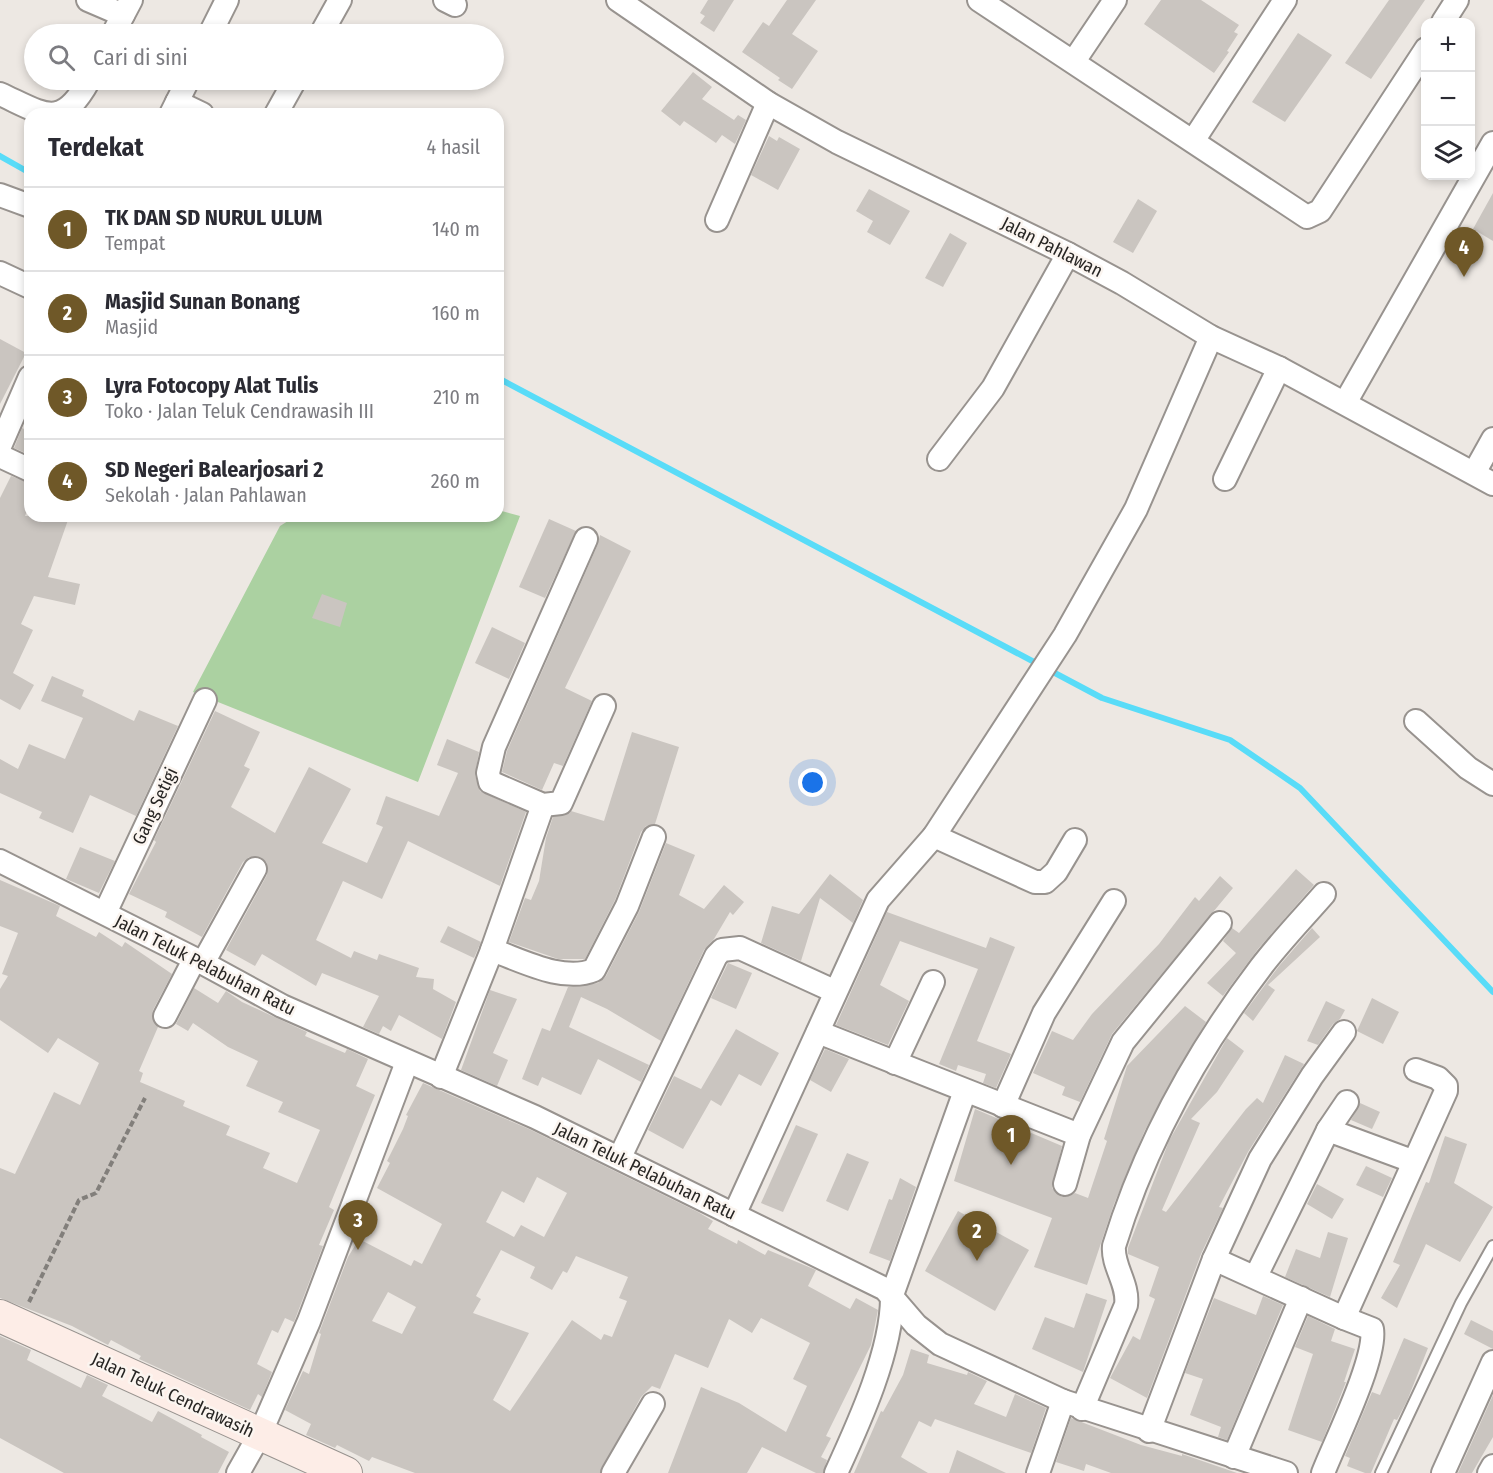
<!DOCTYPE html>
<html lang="id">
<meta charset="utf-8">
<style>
:root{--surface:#fff;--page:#f7f7f7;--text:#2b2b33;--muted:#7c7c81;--line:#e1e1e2;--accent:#6f5828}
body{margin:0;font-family:"Fira Sans Condensed",sans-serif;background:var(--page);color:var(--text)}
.controls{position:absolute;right:18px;top:18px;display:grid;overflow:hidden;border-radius:12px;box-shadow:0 3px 9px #0003}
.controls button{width:54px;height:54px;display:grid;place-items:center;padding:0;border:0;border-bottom:2px solid var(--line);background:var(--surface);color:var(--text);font:30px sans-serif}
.you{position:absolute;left:813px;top:783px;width:21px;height:21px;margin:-15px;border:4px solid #fff;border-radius:50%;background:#1a73e8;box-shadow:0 0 0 9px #1a73e833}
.badge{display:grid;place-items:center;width:39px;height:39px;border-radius:50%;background:var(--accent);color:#fff;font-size:20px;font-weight:700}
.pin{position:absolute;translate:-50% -50px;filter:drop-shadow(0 2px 3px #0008)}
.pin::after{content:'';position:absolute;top:32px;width:21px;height:18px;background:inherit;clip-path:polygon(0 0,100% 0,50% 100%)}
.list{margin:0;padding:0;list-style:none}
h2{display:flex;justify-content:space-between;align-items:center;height:78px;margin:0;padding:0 24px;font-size:26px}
h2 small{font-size:20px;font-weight:400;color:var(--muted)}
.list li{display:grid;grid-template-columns:39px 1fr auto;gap:18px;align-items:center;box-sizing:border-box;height:84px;padding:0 24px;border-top:2px solid var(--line)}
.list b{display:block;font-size:22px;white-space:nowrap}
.list p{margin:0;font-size:20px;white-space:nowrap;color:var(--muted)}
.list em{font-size:20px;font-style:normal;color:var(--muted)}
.icon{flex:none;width:33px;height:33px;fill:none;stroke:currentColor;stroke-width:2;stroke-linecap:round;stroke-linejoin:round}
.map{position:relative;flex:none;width:1493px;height:1473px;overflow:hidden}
.search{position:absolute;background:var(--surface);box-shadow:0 3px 9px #0003;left:24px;top:24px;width:480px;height:66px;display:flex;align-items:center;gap:15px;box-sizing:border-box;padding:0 21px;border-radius:33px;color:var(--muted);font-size:22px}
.panel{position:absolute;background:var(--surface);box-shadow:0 3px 9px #0003;left:24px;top:108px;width:480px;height:414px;border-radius:18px}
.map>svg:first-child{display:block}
.green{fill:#abd1a1}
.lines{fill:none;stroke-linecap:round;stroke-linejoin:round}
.stream{stroke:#59dcf8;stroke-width:6}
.building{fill:#cac5c0;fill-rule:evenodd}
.lane-casing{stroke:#98938f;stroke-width:14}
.street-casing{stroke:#98938f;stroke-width:26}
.secondary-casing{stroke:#98938f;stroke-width:34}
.path{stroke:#827f7b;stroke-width:4;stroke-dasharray:6 3;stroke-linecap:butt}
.lane{stroke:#fff;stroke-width:10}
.street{stroke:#fff;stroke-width:22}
.secondary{stroke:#fdede7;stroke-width:32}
.labels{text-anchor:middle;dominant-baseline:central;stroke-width:5;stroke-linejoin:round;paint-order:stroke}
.street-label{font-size:18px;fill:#282624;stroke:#fbf5f0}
</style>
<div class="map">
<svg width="1493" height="1473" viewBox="0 0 1493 1473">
<rect width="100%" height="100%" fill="#ede8e3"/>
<path class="green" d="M498,510L520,516L418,782L193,692L280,526L296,516H498Z"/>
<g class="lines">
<g class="stream">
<path d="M0,156L30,173"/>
<path d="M498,378L1102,698L1230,740L1300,788L1493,992"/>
</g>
</g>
<g class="building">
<path d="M708,0H734L714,32L700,23L705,16L700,13Z"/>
<path d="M787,0H816L792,34L818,51L792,89L778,80L780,78L742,52L763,22L769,26Z"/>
<path d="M1161,0H1201L1239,25L1234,32L1238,34L1227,51L1229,52L1214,73L1144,24Z"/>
<path d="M1389,0H1425L1371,79L1345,63Z"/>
<path d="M1298,33L1332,55L1285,122L1252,102Z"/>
<path d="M693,72L712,87L702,99L734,120L738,115L746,120L735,144L722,135L716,143L684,121L680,126L661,111Z"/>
<path d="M769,136L777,141L779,137L800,149L778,190L751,175Z"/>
<path d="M869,189L910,211L890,245L867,232L873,221L856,211Z"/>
<path d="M1493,193V241L1473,229Z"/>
<path d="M1138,199L1157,211L1133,253L1113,242Z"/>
<path d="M950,233L967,243L943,287L925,278Z"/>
<path d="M0,339L26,353L0,404Z"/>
<path d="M22,428L30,432V455L14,448Z"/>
<path d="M11,476L30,483V503L25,516H59L68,520L48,577L80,584L75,605L34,596L21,624L33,630L13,673L34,685L20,710L0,699V498Z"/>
<path d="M549,519L576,531L545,598L519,587Z"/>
<path d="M600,535L631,551L565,688L592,701L563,766L554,763L542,790L502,772L507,751L598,544Z"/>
<path d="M322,594L347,603L340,627L312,618Z"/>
<path d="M492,627L525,643L509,679L475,663Z"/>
<path d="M52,676L84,690L82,696L134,721L139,710L178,726L136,816L90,795L73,833L39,818L42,812L0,793V759L18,769L29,744L65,759L83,718L41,701Z"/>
<path d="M215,711L260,732L244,766L250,769L231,807L275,833L309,767L351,789L322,843L367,863L383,827L376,824L386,796L439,816L458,773L437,765L447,739L479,752L475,775L480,791L526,812L500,886L408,841L382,899L343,881L316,940L351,958L354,951L377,960L379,954L419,968L416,977L434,979L433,989L456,1002L442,1039L399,1015L391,1031L383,1026L379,1034L363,1027L379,996L322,973L316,986L262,954L255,966L226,950L267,875V863L261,857H249L243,862L202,937L165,917L167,912L129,894L156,842L154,840Z"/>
<path d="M632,732L679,747L655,824L646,826L641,832L615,900L585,959H558L509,942L525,898L531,900L539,881L546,838L553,817L571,811L604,821Z"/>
<path d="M666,843L695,855L679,895L704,909L724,885L744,902L733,915L730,912L714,939L704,950L661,1041L607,1009L581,997L569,1027L649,1065L641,1082L598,1059L581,1095L542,1077L538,1086L522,1079L542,1028L550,1031L568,987L598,983L606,976L639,912Z"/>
<path d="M80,847L115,861L99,893L66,879Z"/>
<path d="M1296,869L1314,885L1258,949L1223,996L1207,983L1236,953L1223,941L1232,928L1239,933Z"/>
<path d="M830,874L863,900L853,923L820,898L801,961L761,943L772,906L799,914Z"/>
<path d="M1220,876L1233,888L1112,1034L1080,1102L1062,1095L1065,1087L1033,1073L1052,1031L1073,1040L1092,1014L1159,944L1195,897L1199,901Z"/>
<path d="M0,880L60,906L56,916L96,937L99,932L122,947L125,942L172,974L153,1010L152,1017L158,1027L139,1071L143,1073L140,1082L185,1101L183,1106L230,1126L226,1135L270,1153L263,1168L297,1183L320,1130L278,1112L283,1102L246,1086L258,1061L228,1047L193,1023L188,1031L176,1024L194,988L218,1003L226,991L242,1002L307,1032L305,1036L345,1053L347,1049L368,1059L356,1086L375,1095L329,1207L334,1210L319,1245L323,1246L294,1322L285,1318L278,1333L272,1330L257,1364L272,1372L262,1397L258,1394L250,1410L139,1359L141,1356L111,1340L108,1345L72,1326L0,1298V1168L15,1174L54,1092L80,1105L99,1063L58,1038L48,1053L0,1020V989L8,976L2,974L18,933L0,926Z"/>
<path d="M887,912L986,948L990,937L1015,947L977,1041L1011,1054L996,1088L983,1083L986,1074L958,1065L956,1071L939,1064L978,969L900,941L880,985L909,1001L888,1045L836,1025Z"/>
<path d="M448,926L481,942L474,958L440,942Z"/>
<path d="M1312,928L1320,937L1268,985L1275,990L1253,1021L1244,1013L1279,966Z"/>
<path d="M728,963L752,973L736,1009L711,998Z"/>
<path d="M490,990L517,999L493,1053L508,1060L497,1086L461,1070Z"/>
<path d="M1372,998L1399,1012L1383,1044L1357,1031Z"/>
<path d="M1326,1001L1345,1010L1340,1019L1333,1024L1318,1045L1307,1041Z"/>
<path d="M1185,1006L1206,1022L1145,1130L1114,1204L1087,1285L1034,1267L1052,1218L954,1181L975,1109L1062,1146L1052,1188L1062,1197L1075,1193L1088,1198L1107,1141L1104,1139L1127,1066Z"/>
<path d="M736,1029L779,1053L761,1086L739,1074L721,1106L711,1100L683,1149L648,1130L674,1076L701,1089Z"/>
<path d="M1227,1038L1244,1051L1217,1092L1191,1119L1200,1123L1162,1210L1166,1212L1246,1109L1257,1098L1263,1103L1285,1055L1304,1064L1248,1152L1219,1207L1223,1208L1201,1254L1147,1398L1110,1378L1133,1336L1140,1340L1155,1299L1149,1296L1159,1267L1128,1254V1248L1169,1141Z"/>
<path d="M825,1049L849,1059L831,1092L810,1080Z"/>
<path d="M423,1083L529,1129L698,1212L713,1221L708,1229L737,1244L738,1240L765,1255L768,1250L816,1270L808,1286L850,1309L856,1298L878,1310L871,1345L826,1436L831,1438L821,1457L827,1460L823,1473H816L762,1447L747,1473H668L701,1387L739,1403L786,1432L807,1386L793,1379L810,1343L761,1318L752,1333L729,1319L708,1368L675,1354L660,1389L652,1386L641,1397L600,1473H415L372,1457L369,1461L337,1445L335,1448L306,1435L311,1424L285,1410L303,1371L309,1374L321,1334L319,1333L348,1257L359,1239L411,1266L414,1260L422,1264L442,1224L377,1188L390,1163L387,1161L403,1129L408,1116L406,1115ZM537,1177L567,1193L544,1237L521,1225L514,1237L486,1222L502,1191L524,1203ZM501,1250L535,1267L530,1278L552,1290L563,1271L567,1273L576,1256L628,1277L619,1298L627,1301L612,1337L604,1334L601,1340L572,1320L510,1411L493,1400L529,1333L473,1313L481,1299L476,1296ZM388,1292L416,1307L402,1334L372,1321Z"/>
<path d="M1360,1103L1380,1112L1372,1129L1351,1120Z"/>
<path d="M796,1125L818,1134L783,1212L761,1203Z"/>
<path d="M1445,1136L1467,1144L1454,1183L1493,1207L1460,1262L1426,1244L1397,1308L1381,1298L1400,1265L1393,1262L1426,1182L1429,1183Z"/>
<path d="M847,1153L869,1162L848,1211L826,1201Z"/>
<path d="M1366,1166L1392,1178L1383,1197L1356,1185Z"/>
<path d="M900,1178L916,1187L890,1261L869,1253L889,1199L892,1200Z"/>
<path d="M1317,1184L1344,1199L1332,1219L1307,1204Z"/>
<path d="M958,1211L1029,1250L995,1311L925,1271Z"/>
<path d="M1328,1232L1348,1238L1330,1297L1285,1277L1296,1249L1320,1258Z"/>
<path d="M1086,1293L1107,1300L1083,1372L1032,1349L1045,1317L1074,1328Z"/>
<path d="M1263,1296L1283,1305L1227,1440L1218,1437L1221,1427L1190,1415L1203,1379L1185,1373L1214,1298L1256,1315Z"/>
<path d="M1308,1316L1335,1329L1331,1341L1355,1349L1344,1382H1346L1322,1442L1288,1430L1313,1354L1295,1347Z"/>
<path d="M1471,1320L1493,1331V1349L1464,1334Z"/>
<path d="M0,1336L31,1350L27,1360L81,1388L87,1375L108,1385L102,1396L152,1422L158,1411L202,1435L201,1437L229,1452L218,1473H64L0,1438Z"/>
<path d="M1404,1338L1428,1348L1407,1401L1397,1420L1394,1419L1371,1473H1365L1347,1466L1350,1458L1345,1456L1372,1392L1380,1395Z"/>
<path d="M911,1349L929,1355L927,1363L967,1375L968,1372L987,1381L974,1404L1006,1417L1015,1394L1046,1408L1031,1453L935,1419L931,1427L919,1421L901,1457L928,1473H854L881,1411L883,1412L903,1375Z"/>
<path d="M1493,1395V1437L1472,1473H1458Z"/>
<path d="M1071,1418L1141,1445L1182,1456V1454L1237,1473H1111L1086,1464L1084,1471L1056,1462Z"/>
<path d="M957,1450L1006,1473H949Z"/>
</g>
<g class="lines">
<defs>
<path id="lane" d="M1381,1473L1461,1303L1493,1246"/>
<g id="street">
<path d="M88,0L123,15"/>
<path d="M445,0L455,5"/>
<path d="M618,0L768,103L837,142L1068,254L1122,283L1211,337L1279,368L1493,484"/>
<path d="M979,0L1307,217L1320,211L1426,49"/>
<path d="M1443,22L1457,0"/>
<path d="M113,34L131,0"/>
<path d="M210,34L227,0"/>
<path d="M321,34L340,0"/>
<path d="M1074,61L1115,0"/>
<path d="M0,94C44,114 61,131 89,80"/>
<path d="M177,102L202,114"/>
<path d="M171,114L188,80"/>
<path d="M276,114L295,80"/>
<path d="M1193,141L1285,0"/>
<path d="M0,195L30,206"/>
<path d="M717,220L768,103"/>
<path d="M0,273L30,287"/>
<path d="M1345,403L1493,143"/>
<path d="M0,446L30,377"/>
<path d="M0,456L30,470"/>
<path d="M939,459L993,388L1068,254"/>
<path d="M1474,473L1493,439"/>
<path d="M1225,479L1279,368"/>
<path d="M586,539L494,747L488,773L490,782L543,805L561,803L604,706"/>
<path d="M1416,721L1468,768L1493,784"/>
<path d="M934,836L1035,882H1045L1056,872L1075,840"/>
<path d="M0,861L203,963L282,1006L535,1117L885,1289L916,1325L940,1344L1063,1401L1286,1473"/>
<path d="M105,913L205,700"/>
<path d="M492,950C521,960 563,983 594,970L627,906L654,837"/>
<path d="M203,963L255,869"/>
<path d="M165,1016L194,960"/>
<path d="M818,1032L1079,1135"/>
<path d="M895,1063L933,982"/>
<path d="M441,1077L492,950L543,805"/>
<path d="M1003,1106L1044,1013L1114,901"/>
<path d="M1328,1130L1347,1102"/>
<path d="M620,1157L716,956L722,950L740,948L834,991"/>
<path d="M1065,1184L1079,1135L1123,1042L1220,923"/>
<path d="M734,1215L878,900L934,836L1065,635L1136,509L1211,337"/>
<path d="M1214,1259L1344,1318"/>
<path d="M1256,1276L1328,1130L1412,1161"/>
<path d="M1082,1409L1126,1305C1129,1284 1112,1266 1114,1246C1145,1145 1197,1051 1261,967C1280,942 1303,918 1324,894"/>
<path d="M1149,1431L1214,1259L1260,1159L1312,1076L1344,1032"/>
<path d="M1234,1457L1301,1298"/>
<path d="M238,1473L260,1434L309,1321L407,1062"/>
<path d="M613,1473L653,1404"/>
<path d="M836,1473C859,1423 893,1349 892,1295L965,1091"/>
<path d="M1038,1473L1063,1401"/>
<path d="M1323,1473C1335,1442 1377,1358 1372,1329L1344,1318L1446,1091V1086L1438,1078L1416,1070"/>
<path d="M1443,1473L1493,1362"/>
<path d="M1489,1473L1493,1466"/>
</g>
<path id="secondary" d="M0,1316L346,1473"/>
</defs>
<use href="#lane" class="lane-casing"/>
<use href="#street" class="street-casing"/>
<use href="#secondary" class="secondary-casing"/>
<path class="path" d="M29,1302L79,1200L96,1193L145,1098"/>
<use href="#lane" class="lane"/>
<use href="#street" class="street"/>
<use href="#secondary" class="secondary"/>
</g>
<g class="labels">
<g class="street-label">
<text transform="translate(1052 247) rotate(27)">Jalan Pahlawan</text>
<text transform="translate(155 806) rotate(-65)">Gang Setigi</text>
<text transform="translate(205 965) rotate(27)">Jalan Teluk Pelabuhan Ratu</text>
<text transform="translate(645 1171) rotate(26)">Jalan Teluk Pelabuhan Ratu</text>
<text transform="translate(173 1395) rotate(25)">Jalan Teluk Cendrawasih</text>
</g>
</g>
</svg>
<div class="controls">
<button>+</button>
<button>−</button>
<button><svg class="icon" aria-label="layers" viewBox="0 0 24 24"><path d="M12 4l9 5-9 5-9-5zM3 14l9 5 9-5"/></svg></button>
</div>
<div class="you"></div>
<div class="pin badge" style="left:1011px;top:1165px">1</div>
<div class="pin badge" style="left:977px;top:1261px">2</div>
<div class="pin badge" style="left:358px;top:1250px">3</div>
<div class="pin badge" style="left:1464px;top:277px">4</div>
<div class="search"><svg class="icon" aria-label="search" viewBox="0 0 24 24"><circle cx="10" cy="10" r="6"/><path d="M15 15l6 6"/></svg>Cari di sini</div>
<section class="panel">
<h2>Terdekat<small>4 hasil</small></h2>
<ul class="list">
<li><span class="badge">1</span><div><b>TK DAN SD NURUL ULUM</b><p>Tempat</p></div><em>140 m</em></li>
<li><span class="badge">2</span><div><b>Masjid Sunan Bonang</b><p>Masjid</p></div><em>160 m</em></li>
<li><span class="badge">3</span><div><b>Lyra Fotocopy Alat Tulis</b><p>Toko · Jalan Teluk Cendrawasih III</p></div><em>210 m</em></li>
<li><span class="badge">4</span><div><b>SD Negeri Balearjosari 2</b><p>Sekolah · Jalan Pahlawan</p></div><em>260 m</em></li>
</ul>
</section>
</div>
